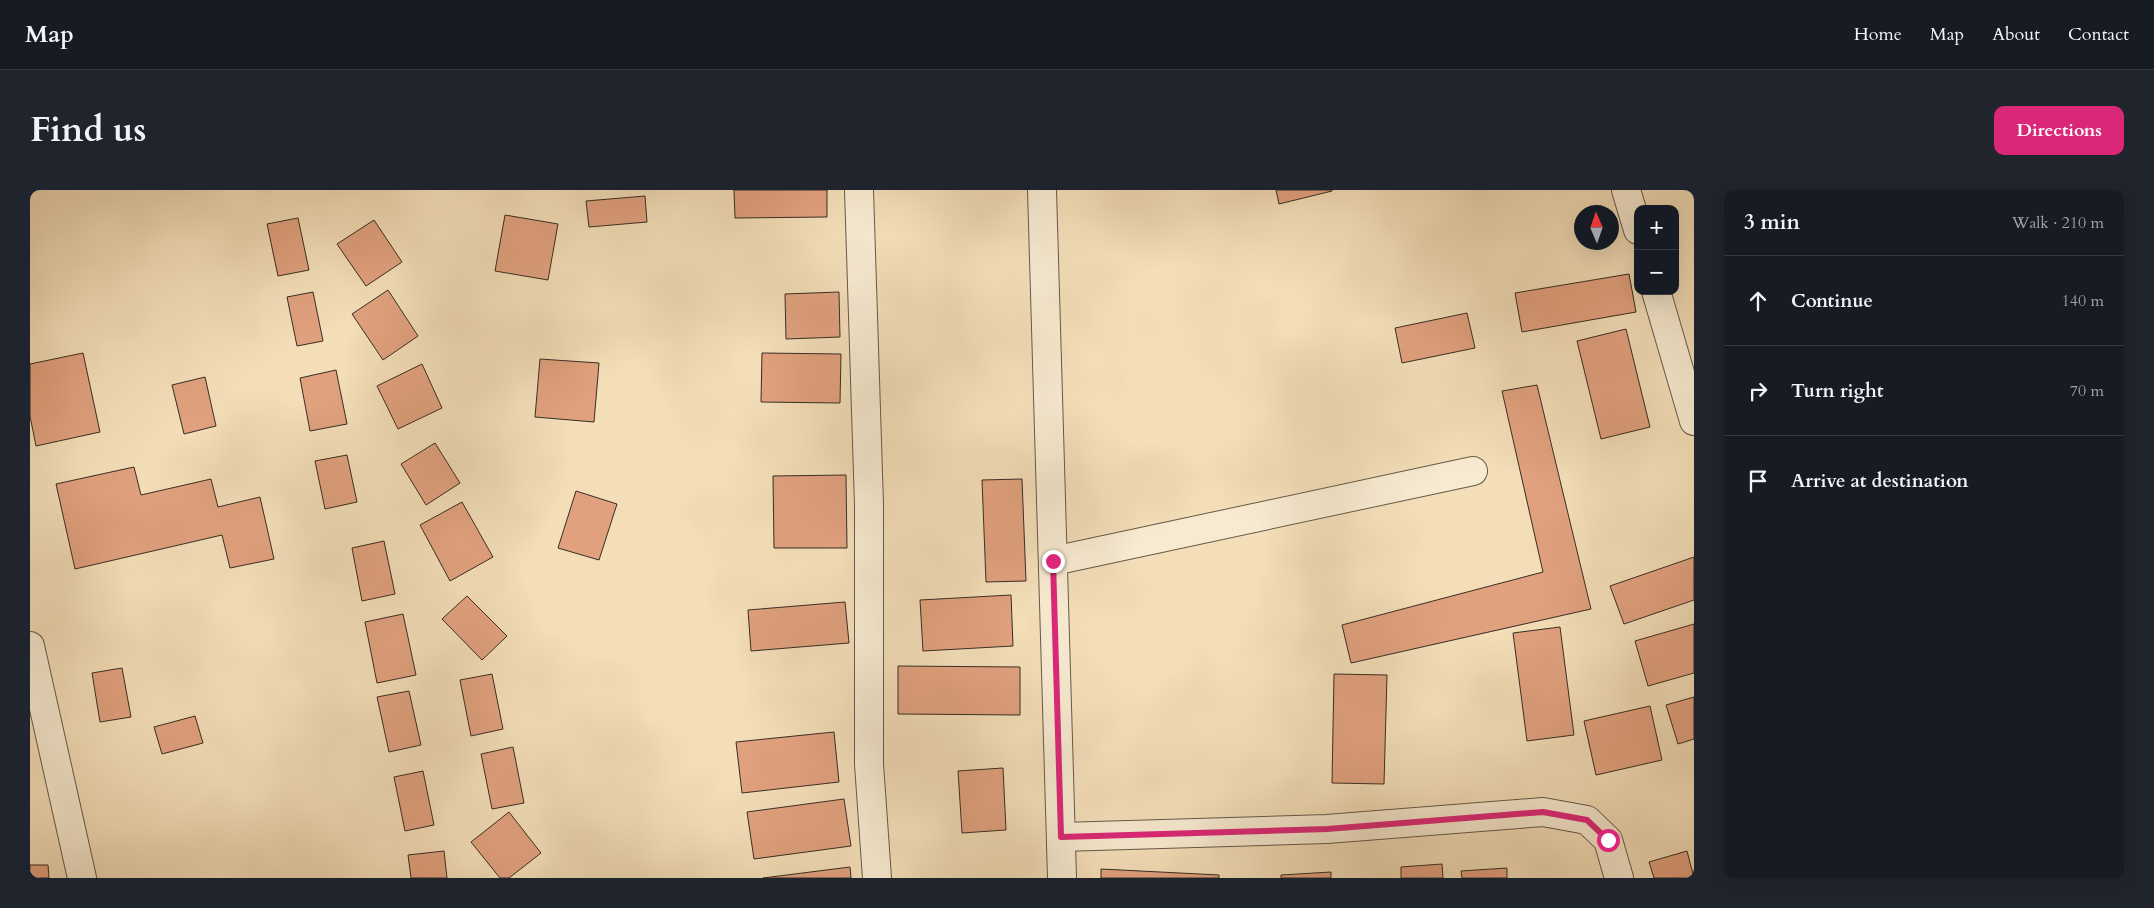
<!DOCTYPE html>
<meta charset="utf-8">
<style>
:root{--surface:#171b24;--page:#20242c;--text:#f1f3f6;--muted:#9ea1a6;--line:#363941;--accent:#db2777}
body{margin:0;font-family:Cardo,serif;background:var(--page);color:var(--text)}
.controls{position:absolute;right:15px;top:15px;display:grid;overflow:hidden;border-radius:10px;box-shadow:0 5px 20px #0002}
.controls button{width:45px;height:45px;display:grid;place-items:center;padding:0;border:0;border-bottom:1px solid var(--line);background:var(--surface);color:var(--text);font:25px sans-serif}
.compass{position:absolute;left:1544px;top:15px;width:45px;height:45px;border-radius:50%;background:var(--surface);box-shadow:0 5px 20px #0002;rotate:358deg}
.stop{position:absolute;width:15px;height:15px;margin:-11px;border:4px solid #db2777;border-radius:50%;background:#fff}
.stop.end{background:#db2777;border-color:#fff;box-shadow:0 1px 5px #0008}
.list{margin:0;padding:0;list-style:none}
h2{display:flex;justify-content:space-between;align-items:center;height:65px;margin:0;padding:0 20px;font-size:21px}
h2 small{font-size:16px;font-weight:400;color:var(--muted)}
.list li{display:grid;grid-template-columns:32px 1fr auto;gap:15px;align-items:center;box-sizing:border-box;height:90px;padding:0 20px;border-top:1px solid var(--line)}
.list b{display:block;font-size:19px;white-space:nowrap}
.list em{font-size:16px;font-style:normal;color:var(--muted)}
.icon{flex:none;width:28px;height:28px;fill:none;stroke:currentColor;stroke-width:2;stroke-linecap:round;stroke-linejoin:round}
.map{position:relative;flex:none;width:1664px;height:688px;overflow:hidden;border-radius:10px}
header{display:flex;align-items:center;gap:30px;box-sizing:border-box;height:70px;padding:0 25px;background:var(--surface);border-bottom:1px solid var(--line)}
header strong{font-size:24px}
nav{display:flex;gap:28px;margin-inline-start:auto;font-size:18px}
.intro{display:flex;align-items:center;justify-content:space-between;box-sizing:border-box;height:120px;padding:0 30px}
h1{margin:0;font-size:35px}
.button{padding:12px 22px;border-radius:10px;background:var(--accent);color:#fff;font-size:18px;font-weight:700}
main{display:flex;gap:30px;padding:0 30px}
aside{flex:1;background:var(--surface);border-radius:10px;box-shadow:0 5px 20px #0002}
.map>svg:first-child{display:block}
.building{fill:#e1a17f;stroke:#372d24}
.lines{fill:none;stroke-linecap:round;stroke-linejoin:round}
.minor-casing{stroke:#665949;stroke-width:30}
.minor{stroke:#f7ead1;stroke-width:28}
.route{stroke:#db2777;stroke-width:6}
</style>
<header>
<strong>Map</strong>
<nav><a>Home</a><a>Map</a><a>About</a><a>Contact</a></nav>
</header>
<div class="intro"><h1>Find us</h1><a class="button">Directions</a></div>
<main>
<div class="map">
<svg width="1664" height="688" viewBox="0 0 1664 688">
<rect width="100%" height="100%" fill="#f3deb8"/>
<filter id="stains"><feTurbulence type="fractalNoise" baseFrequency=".004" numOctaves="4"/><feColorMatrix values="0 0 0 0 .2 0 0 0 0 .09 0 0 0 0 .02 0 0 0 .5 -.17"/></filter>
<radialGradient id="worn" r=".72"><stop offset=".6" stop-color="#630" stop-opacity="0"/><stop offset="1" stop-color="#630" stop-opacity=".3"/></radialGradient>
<g class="building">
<path d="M704,0H797V27L705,28Z"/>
<path d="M1246,0H1302V1L1249,14Z"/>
<path d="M615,6L617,32L559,37L556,11Z"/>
<path d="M475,25L528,34L518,90L465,81Z"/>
<path d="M268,28L279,80L248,86L237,34Z"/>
<path d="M344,30L372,72L336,96L307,54Z"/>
<path d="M1599,84L1606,122L1492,142L1485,103Z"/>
<path d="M358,100L388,146L353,170L322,124Z"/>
<path d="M283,102L293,151L267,156L257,107Z"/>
<path d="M809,102L810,147L756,149L755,104Z"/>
<path d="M1437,123L1445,158L1372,173L1365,138Z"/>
<path d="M1596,139L1620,237L1571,249L1547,151Z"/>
<path d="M53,163L70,242L6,256L0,226V174Z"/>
<path d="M732,163L811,164L810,213L731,212Z"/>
<path d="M510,169L569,173L564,232L505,227Z"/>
<path d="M392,174L412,218L368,239L347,196Z"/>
<path d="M306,180L317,234L280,241L270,188Z"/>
<path d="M175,187L186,236L154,244L142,195Z"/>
<path d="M1507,195L1561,419L1321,473L1312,435L1513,382L1472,201Z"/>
<path d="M405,253L430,293L396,315L371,274Z"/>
<path d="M317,265L327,312L295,319L285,271Z"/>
<path d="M104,277L111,305L181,289L188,317L230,307L244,369L200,378L192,345L45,379L26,294Z"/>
<path d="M816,285L817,358H744L743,286Z"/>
<path d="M992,289L996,391L956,392L952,290Z"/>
<path d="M546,301L587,314L569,370L528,358Z"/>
<path d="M432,312L463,367L420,391L390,335Z"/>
<path d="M354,351L365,404L332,411L322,358Z"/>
<path d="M1664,367V410L1594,434L1580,396Z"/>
<path d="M981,405L983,456L893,461L890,410Z"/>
<path d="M437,406L477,446L452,470L412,429Z"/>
<path d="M815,412L819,453L721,461L718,420Z"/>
<path d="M373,424L386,485L347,493L335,432Z"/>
<path d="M1664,434V483L1618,496L1605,451Z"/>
<path d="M1530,437L1544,545L1497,551L1483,443Z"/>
<path d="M868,476L990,477V525L868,524Z"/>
<path d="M92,478L101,527L70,532L62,483Z"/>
<path d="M462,484L473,539L441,546L430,490Z"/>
<path d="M1304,484L1357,485L1354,594L1302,593Z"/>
<path d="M379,501L391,555L359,562L347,507Z"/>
<path d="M1664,507V549L1648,554L1636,515Z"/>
<path d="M1620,516L1632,570L1566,585L1554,531Z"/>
<path d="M165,526L173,553L132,564L124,537Z"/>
<path d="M804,542L809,592L712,603L706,552Z"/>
<path d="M483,557L494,613L462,619L451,564Z"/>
<path d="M973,578L976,640L932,643L928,581Z"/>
<path d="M393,581L404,635L375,641L364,587Z"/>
<path d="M814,609L821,656L724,669L717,622Z"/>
<path d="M479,622L511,663L479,688H470L441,652Z"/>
<path d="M414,661L417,688H381L378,665Z"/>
<path d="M1657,661L1664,688H1624L1619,672Z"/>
<path d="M1412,674L1413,688H1371V677Z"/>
<path d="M0,675H18L19,688H0Z"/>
<path d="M820,677L821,688H733Z"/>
<path d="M1477,678V688H1432L1431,681Z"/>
<path d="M1071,679L1189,685V688H1071Z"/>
<path d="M1301,682V688H1251V685Z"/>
</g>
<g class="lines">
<defs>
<g id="minor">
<path d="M829,0L839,315V574L847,688"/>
<path d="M1012,0L1032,688"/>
<path d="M1596,0L1608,40"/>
<path d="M1626,101L1664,231"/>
<path d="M1023,371L1443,281"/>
<path d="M0,456L52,688"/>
<path d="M1031,647L1297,639L1513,622L1557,630L1578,650L1589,688"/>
</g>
</defs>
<use href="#minor" class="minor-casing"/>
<use href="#minor" class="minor"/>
</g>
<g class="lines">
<path class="route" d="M1023,371L1031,647L1297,639L1513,622L1557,630L1578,650"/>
</g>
<rect width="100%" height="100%" filter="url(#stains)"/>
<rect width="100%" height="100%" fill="url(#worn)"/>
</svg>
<div class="controls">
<button>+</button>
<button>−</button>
</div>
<svg class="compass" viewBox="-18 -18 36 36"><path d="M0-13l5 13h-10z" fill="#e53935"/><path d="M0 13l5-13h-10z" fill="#9ea1a6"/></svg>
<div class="stop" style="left:1578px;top:650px"></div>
<div class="stop end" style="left:1023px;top:371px"></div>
</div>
<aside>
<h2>3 min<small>Walk · 210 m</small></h2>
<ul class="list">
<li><svg class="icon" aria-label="ahead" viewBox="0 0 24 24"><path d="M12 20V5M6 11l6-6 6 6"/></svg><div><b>Continue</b></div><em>140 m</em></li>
<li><svg class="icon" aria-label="right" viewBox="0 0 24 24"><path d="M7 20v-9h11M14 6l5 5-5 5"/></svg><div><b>Turn right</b></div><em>70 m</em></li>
<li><svg class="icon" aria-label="arrive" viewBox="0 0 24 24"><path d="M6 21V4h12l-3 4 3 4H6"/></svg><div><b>Arrive at destination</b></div></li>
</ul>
</aside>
</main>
